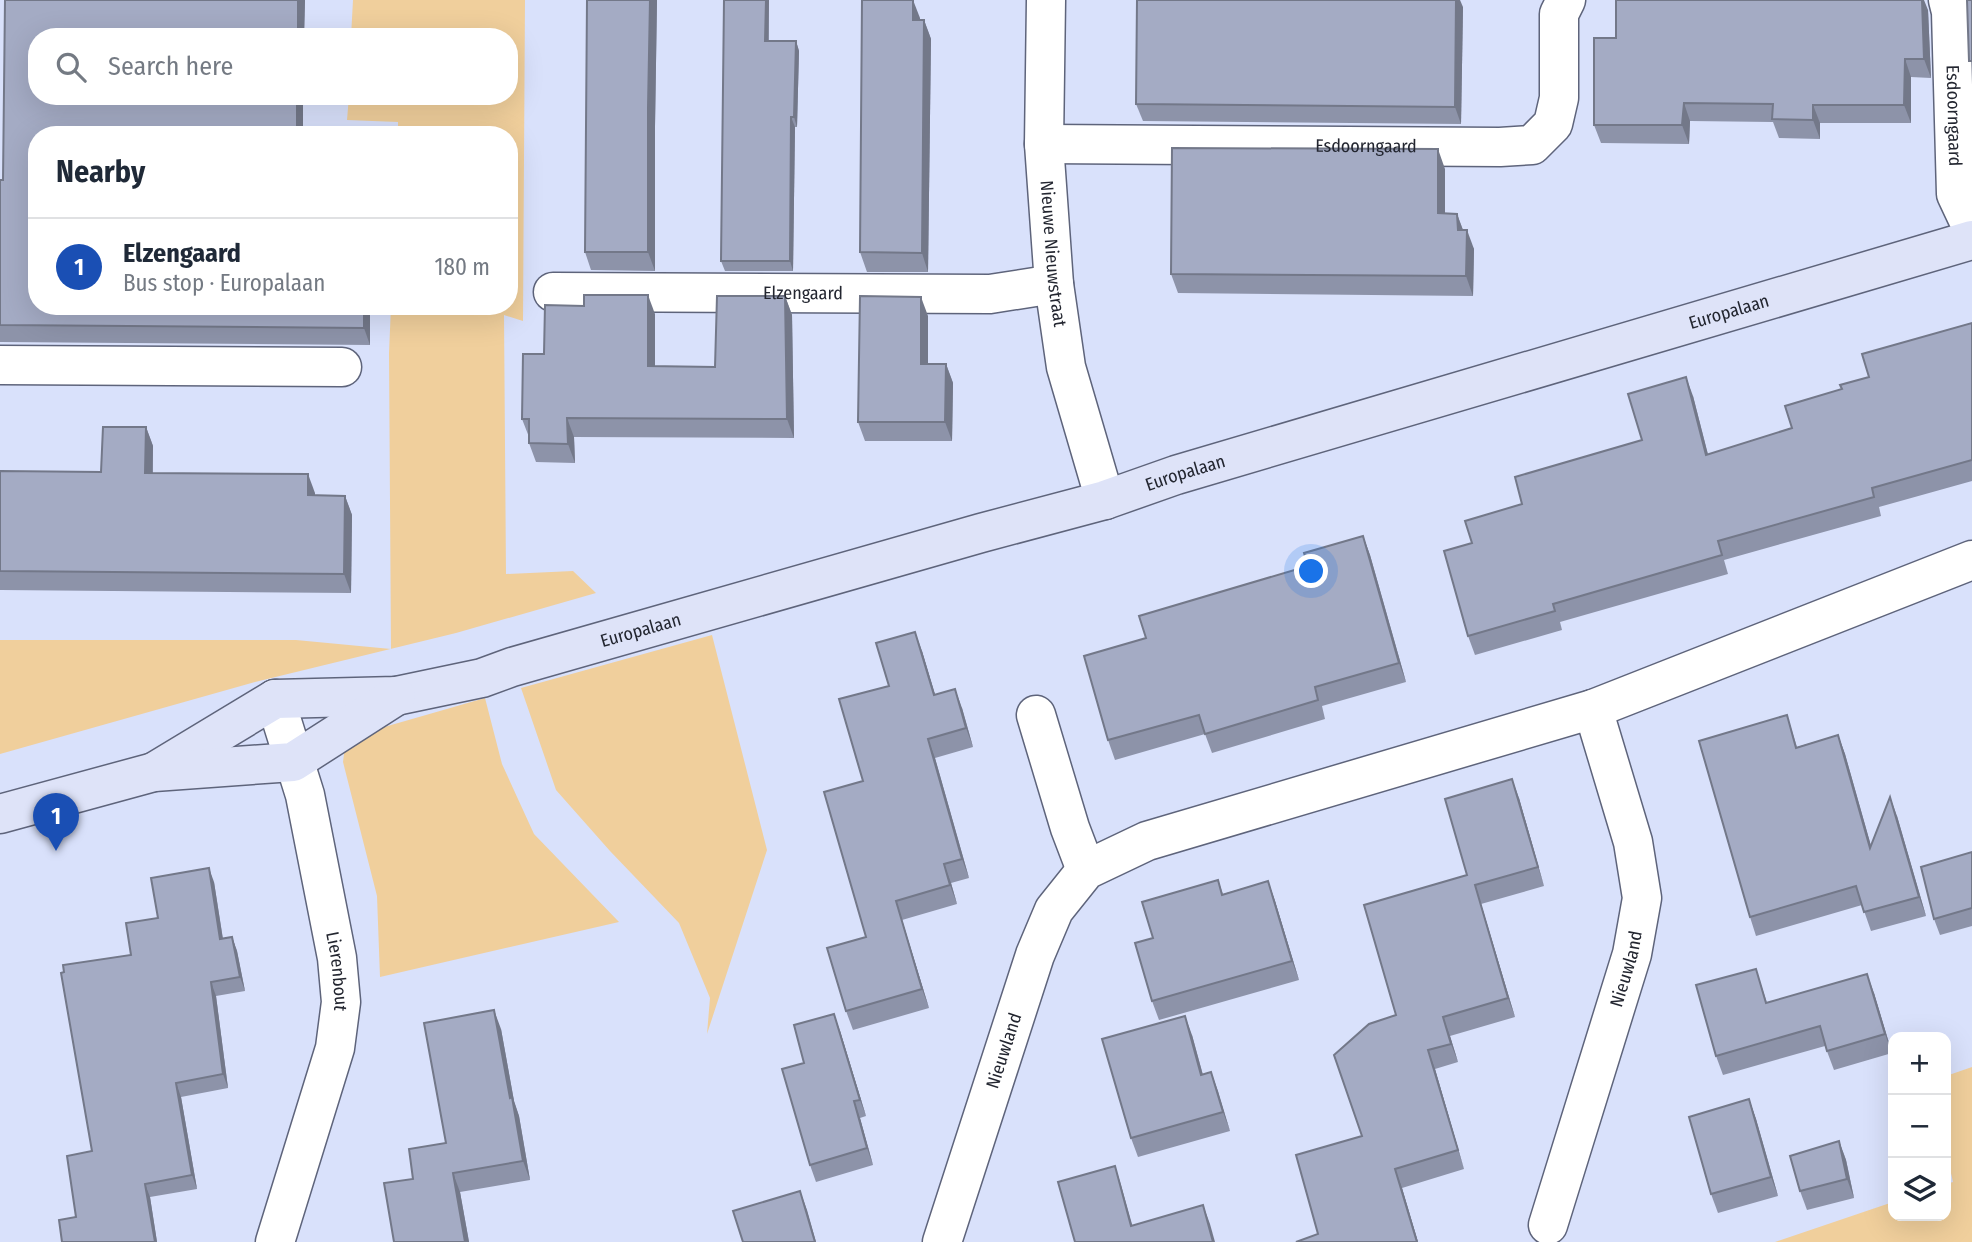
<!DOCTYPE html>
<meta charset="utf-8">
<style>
:root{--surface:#fff;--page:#f2f2f3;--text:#1f2937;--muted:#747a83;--line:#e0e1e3;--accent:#966b18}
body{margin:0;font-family:"Fira Sans Condensed",sans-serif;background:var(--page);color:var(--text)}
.controls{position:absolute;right:21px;bottom:21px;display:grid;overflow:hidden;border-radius:14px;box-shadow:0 7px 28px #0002}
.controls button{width:63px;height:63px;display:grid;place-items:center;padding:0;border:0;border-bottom:2px solid var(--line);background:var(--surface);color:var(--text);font:35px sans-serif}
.you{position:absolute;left:1312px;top:572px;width:24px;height:24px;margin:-18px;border:5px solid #fff;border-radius:50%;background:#1a73e8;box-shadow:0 0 0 10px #1a73e833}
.badge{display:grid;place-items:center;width:46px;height:46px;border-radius:50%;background:var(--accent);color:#fff;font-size:23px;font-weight:700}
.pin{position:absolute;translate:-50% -58px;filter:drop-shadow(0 2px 4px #0008)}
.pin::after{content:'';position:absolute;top:37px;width:24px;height:21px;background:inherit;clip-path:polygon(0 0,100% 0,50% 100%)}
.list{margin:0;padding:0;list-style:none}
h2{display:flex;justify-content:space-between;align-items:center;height:91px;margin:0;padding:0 28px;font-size:30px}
h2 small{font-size:23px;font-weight:400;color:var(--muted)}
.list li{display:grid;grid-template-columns:46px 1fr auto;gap:21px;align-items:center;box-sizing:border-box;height:98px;padding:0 28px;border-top:2px solid var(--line)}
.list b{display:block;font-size:26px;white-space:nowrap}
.list p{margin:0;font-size:23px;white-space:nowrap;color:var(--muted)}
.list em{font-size:23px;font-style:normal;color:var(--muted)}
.icon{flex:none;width:38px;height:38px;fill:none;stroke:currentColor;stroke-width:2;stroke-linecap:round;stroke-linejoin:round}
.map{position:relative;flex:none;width:1972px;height:1242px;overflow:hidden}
.search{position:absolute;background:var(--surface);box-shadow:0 7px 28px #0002;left:28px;top:28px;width:490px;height:77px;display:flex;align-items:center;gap:18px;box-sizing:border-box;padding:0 24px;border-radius:28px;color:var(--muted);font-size:26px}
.panel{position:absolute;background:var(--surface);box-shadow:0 7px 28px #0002;left:28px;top:126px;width:490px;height:189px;border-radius:28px}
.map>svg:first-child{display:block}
.green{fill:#f0cf9c}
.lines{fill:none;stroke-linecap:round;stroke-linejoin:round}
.street-casing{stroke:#5e647b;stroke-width:41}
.secondary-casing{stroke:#5e647b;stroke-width:41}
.street{stroke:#fff;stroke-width:38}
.secondary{stroke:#dee3f8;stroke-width:38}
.wall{fill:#8d93a9}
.shaded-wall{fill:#737889}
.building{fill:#a4abc4;stroke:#737889;stroke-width:2}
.labels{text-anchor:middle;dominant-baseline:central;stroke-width:5;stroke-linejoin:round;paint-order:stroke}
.street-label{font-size:18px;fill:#232630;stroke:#d9e1fb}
</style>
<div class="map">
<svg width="1972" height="1242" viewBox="0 0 1972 1242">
<rect width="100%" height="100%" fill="#d9e1fb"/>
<g class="green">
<path d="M353,0H525L523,321L504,315L506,574L573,571L596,593L456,633L255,682L0,754V640H296L391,649L389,353L391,306H509V135H398V122L347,120L349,96H509V37H351Z"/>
<path d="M712,635L767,850L707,1034L710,998L679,923L610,851L556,790L521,688Z"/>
<path d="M485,698L502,764L534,834L619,922L380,977L377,896L343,762L346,738Z"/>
<path d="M1972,1067V1242H1775L1893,1202V1216H1946V1184L1953,1182L1946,1151V1076Z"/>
</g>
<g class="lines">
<defs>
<g id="street">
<path id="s1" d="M1046,0L1044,144L1054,284L1066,367L1105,500"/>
<path id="s2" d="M1948,0L1951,12L1956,194L1972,228"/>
<path id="s3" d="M1044,144L1500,147L1532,145L1553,124L1559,98V14L1566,0"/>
<path id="s4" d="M553,292L990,294L1054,284"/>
<path d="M0,365L342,367"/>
<path id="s5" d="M275,699L305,795L337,958L341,1002L335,1048L275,1242"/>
<path d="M1036,715L1070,828L1086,870"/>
<path id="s6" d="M1548,1225L1632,954L1642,898L1633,842L1593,709"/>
<path id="s7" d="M942,1242L1035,955L1054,910L1086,870L1147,841L1593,709L1972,560"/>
</g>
<g id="secondary">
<path id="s8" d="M154,772L275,699L396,696L482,678L512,667L981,533L1105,500L1176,475L1972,240"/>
<path d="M0,814L154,772L293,762L396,696"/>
</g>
</defs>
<use href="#street" class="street-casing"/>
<use href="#secondary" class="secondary-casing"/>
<use href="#street" class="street"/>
<use href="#secondary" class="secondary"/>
</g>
<g class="wall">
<path d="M5,0H305L304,37H37V96H303V135H37V306H370V345L0,342V180H3Z"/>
<path d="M587,0H657L655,126V271L591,270L585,252Z"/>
<path d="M724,0H769V41H796L799,51L797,127H795L793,271H725L721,261Z"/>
<path d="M1463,7L1461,124L1143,121L1136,104Z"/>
<path d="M1928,10L1931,78L1911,77V123H1820V139L1779,138L1773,122L1690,121L1689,144L1601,143L1594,125L1616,38Z"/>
<path d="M920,18V20H924L931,39L928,272H867L860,252Z"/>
<path d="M1445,169V213L1457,214L1463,230L1474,249L1473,296L1178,293L1171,274Z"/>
<path d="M785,296L792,315L794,438L574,437L575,463L536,462L529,443V437L522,419L544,354L655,314V366L715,367Z"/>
<path d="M928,316V364H946L953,383L952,441H865L858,422Z"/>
<path d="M1972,323V481L1879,507L1881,516L1724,560L1728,574L1560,622L1562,630L1475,655L1468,636L1472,543L1522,504L1642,440L1693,396L1708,455L1792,428L1842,389L1869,377Z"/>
<path d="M146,427L153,446V473L315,493V495L345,496L352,515L351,593L0,590V471L101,472Z"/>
<path d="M1363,536L1370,555L1406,682L1322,706L1325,719L1212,753L1205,734L1115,760L1108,740L1146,638L1308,566Z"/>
<path d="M922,651L935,695L962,708L973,747L935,758L969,878L951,883L957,904L902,920L929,1008L853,1030L846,1011L866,937L863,781L889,686Z"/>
<path d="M1787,715L1797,747L1838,735L1845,754L1871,846L1897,816L1926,916L1871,931L1862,905L1756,936L1750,917Z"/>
<path d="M1519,798L1544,886L1481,904L1515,1017L1450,1036L1458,1062L1435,1069L1464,1169L1402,1188L1418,1242H1296L1318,1234L1362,1136L1467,875Z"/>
<path d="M1972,852V926L1940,935L1934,919Z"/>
<path d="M1218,880L1223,894L1268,881L1275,901L1299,980L1159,1020L1152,1001L1153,938Z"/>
<path d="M214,882L223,939L232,937L237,951L245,991L216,996L228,1088L181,1097L197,1189L150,1197L157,1242H62L76,1217L92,1151L131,955L158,918Z"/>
<path d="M1756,969L1767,1003L1874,993L1892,1053L1834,1070L1825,1046L1723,1075L1716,1056Z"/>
<path d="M501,1029L514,1101L519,1116L530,1180L460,1192L469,1242H394L413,1179L446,1143Z"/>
<path d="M840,1031L866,1116L860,1118L873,1165L816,1182L810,1165L804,1063Z"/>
<path d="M1192,1035L1203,1075L1211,1072L1230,1131L1138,1157L1131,1138Z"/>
<path d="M1749,1099L1756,1119L1778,1196L1718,1213L1711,1194Z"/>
<path d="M1839,1141L1846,1160L1854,1198L1807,1210L1800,1191Z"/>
</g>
<g class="shaded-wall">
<path d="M298,0H305L304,37H298Z"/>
<path d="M650,0H657L655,126V271L648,252V108Z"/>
<path d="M766,0H769L768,51L765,41Z"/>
<path d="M913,0L920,18V39L913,20Z"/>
<path d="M1456,0H1460L1463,7L1461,124L1455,107Z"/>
<path d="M1922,0H1924L1928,10L1931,78L1924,59Z"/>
<path d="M924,20L931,39L928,272L922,253Z"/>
<path d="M796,41L799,51L797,127L794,117Z"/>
<path d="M1905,59L1911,77V123L1904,105Z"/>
<rect x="297" y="96" width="6" height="39"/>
<path d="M1684,103L1690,121L1689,144L1682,125Z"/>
<path d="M1813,105L1820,123V139L1813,120Z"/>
<path d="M791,117L795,127L793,271L790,261Z"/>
<path d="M1438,149L1445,169V232L1438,213Z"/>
<path d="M1457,214L1464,233L1458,230Z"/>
<path d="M1467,230L1474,249L1473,296L1466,276Z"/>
<path d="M648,295L655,314V385L648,366Z"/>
<path d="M785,296L792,315L794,438L787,419Z"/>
<path d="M921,297L928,316V383L921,364Z"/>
<path d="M364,306H370V345L364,328Z"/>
<path d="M946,364L953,383L952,441L945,422Z"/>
<path d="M1686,377L1693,396L1713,474L1706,455Z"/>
<path d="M567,418L574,437L575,463L568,444Z"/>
<path d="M146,427L153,446L152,492L145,473Z"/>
<path d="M308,474L315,493L314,514L308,495Z"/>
<path d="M345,496L352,515L351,593L344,574Z"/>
<path d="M1363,536L1370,555L1406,682L1399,663Z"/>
<path d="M915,632L922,651L941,714L934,695Z"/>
<path d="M955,689L962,708L973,747L966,728Z"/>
<path d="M1838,735L1845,754L1877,867L1870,848Z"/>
<path d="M928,739L935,758L969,878L962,859Z"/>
<path d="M1512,779L1519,798L1544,886L1538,867Z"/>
<path d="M1890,797L1897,816L1926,916L1919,897Z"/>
<path d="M944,864L951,883L957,904L950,885Z"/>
<path d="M209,868L214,882L225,953L220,939Z"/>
<path d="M1268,881L1275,901L1299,980L1292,961Z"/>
<path d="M1475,885L1481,904L1515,1017L1508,998Z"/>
<path d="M896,901L902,920L929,1008L922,989Z"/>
<path d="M232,937L237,951L245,991L240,977Z"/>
<path d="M1867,974L1874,993L1892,1053L1885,1034Z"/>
<path d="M211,982L216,996L228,1088L223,1074Z"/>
<path d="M494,1010L501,1029L514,1101L519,1116L530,1180L523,1161L510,1098Z"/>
<path d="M834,1014L840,1031L866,1116L860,1100Z"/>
<path d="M1185,1016L1192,1035L1208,1094L1201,1075Z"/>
<path d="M1443,1017L1450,1036L1458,1062L1451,1044Z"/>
<path d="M1428,1050L1435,1069L1464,1169L1458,1150Z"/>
<path d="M1211,1072L1218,1091L1230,1131L1223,1112Z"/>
<path d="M176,1083L181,1097L197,1189L192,1175Z"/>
<path d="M1749,1099L1756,1119L1778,1196L1771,1177Z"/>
<path d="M854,1101L860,1118L873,1165L867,1148Z"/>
<path d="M1839,1141L1846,1160L1854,1198L1847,1179Z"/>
<path d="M1115,1166L1121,1185L1137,1242L1131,1226Z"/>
<path d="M1395,1169L1402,1188L1418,1242H1417Z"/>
<path d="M453,1173L460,1192L469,1242H465Z"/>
<path d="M145,1184L150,1197L157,1242H155Z"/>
<path d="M800,1191L807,1210L816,1242H815Z"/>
<path d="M1203,1205L1210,1224L1215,1242H1213Z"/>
</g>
<g class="building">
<path d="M5,0H298V37H37V96H297V135H37V306H364V328L0,325V180H3Z"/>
<path d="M587,0H650L648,108V252H585Z"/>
<path d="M724,0H766L765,41H796L794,117H791L790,261H721Z"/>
<path d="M862,0H913V20H924L922,253L860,252Z"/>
<path d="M1137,0H1456L1455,107L1136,104Z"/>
<path d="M1616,0H1922L1924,59H1905L1904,105H1813V120L1772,119L1773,104L1684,103L1682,125H1594V38H1616Z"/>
<path d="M1967,0H1972V61H1969Z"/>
<path d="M1172,148L1438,149V213L1457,214L1458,230H1467L1466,276L1171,274Z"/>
<path d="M584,295H648V366L715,367L717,296H785L787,419L567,418L568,444L529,443V419H522L523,354H544L545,305L584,306Z"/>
<path d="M860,296L921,297V364H946L945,422H858Z"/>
<path d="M1972,323V460L1872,488L1874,497L1718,541L1722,555L1553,604L1555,611L1468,636L1444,551L1472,543L1465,521L1522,504L1515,477L1642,440L1628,394L1686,377L1706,455L1792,428L1785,406L1842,389L1840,385L1869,377L1862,354Z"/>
<path d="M103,427H146L145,473L308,474V495L345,496L344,574L0,571V471L101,472Z"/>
<path d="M1363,536L1399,663L1315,687L1318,700L1205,734L1199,715L1108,740L1084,656L1146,638L1139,616L1308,566L1304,553Z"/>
<path d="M915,632L934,695L955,689L966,728L928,739L962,859L944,864L950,885L896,901L922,989L846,1011L827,948L866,937L824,792L863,781L839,699L889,686L876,643Z"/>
<path d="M1787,715L1796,748L1838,735L1870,848L1890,797L1919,897L1864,912L1856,886L1750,917L1699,741Z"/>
<path d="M1512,779L1538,867L1475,885L1508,998L1443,1017L1451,1044L1428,1050L1458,1150L1395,1169L1417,1242H1296L1318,1234L1296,1155L1362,1136L1334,1055L1369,1024L1396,1015L1364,905L1467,875L1445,799Z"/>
<path d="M1972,852V908L1934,919L1921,867Z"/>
<path d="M209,868L220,939L232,937L240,977L211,982L223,1074L176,1083L192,1175L145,1184L155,1242H62L59,1220L76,1217L67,1156L92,1151L61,973L64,972L63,965L131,955L126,923L158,918L151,878Z"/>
<path d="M1218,880L1222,895L1268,881L1292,961L1152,1001L1135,943L1153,938L1142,902Z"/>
<path d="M1756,969L1766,1003L1867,974L1885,1034L1827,1051L1820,1026L1716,1056L1696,985Z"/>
<path d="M494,1010L510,1098L512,1097L523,1161L453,1173L465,1242H394L384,1183L413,1179L409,1149L446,1143L424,1023Z"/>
<path d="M834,1014L860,1100L854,1101L867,1148L810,1165L782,1069L804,1063L794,1025Z"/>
<path d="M1185,1016L1201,1075L1211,1072L1223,1112L1131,1138L1102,1039Z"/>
<path d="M1749,1099L1771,1177L1711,1194L1689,1117Z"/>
<path d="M1839,1141L1847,1179L1800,1191L1790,1156Z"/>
<path d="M1115,1166L1131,1226L1203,1205L1213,1242H1075L1058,1182Z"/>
<path d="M800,1191L815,1242H743L733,1211Z"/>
</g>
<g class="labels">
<g class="street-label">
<text stroke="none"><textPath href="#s2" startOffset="116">Esdoorngaard</textPath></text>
<text stroke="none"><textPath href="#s3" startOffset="322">Esdoorngaard</textPath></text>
<text stroke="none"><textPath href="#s1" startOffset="254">Nieuwe Nieuwstraat</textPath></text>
<text stroke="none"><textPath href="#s4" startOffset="250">Elzengaard</textPath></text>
<text stroke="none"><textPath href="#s8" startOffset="1650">Europalaan</textPath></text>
<text stroke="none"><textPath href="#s8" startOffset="1083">Europalaan</textPath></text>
<text stroke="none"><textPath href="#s8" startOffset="516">Europalaan</textPath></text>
<text stroke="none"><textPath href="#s6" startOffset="268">Nieuwland</textPath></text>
<text stroke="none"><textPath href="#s5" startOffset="280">Lierenbout</textPath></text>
<text stroke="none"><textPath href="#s7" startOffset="201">Nieuwland</textPath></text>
</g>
</g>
</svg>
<div class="controls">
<button>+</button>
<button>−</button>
<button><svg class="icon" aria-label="layers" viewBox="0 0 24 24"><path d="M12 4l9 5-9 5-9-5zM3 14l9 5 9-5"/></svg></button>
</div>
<div class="you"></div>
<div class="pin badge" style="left:56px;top:851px;background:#1a4fb4">1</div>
<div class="search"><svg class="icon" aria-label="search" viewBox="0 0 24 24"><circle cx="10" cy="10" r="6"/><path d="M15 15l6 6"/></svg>Search here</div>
<section class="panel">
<h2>Nearby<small></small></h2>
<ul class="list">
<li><span class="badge" style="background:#1a4fb4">1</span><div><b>Elzengaard</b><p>Bus stop · Europalaan</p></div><em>180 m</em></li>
</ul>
</section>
</div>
